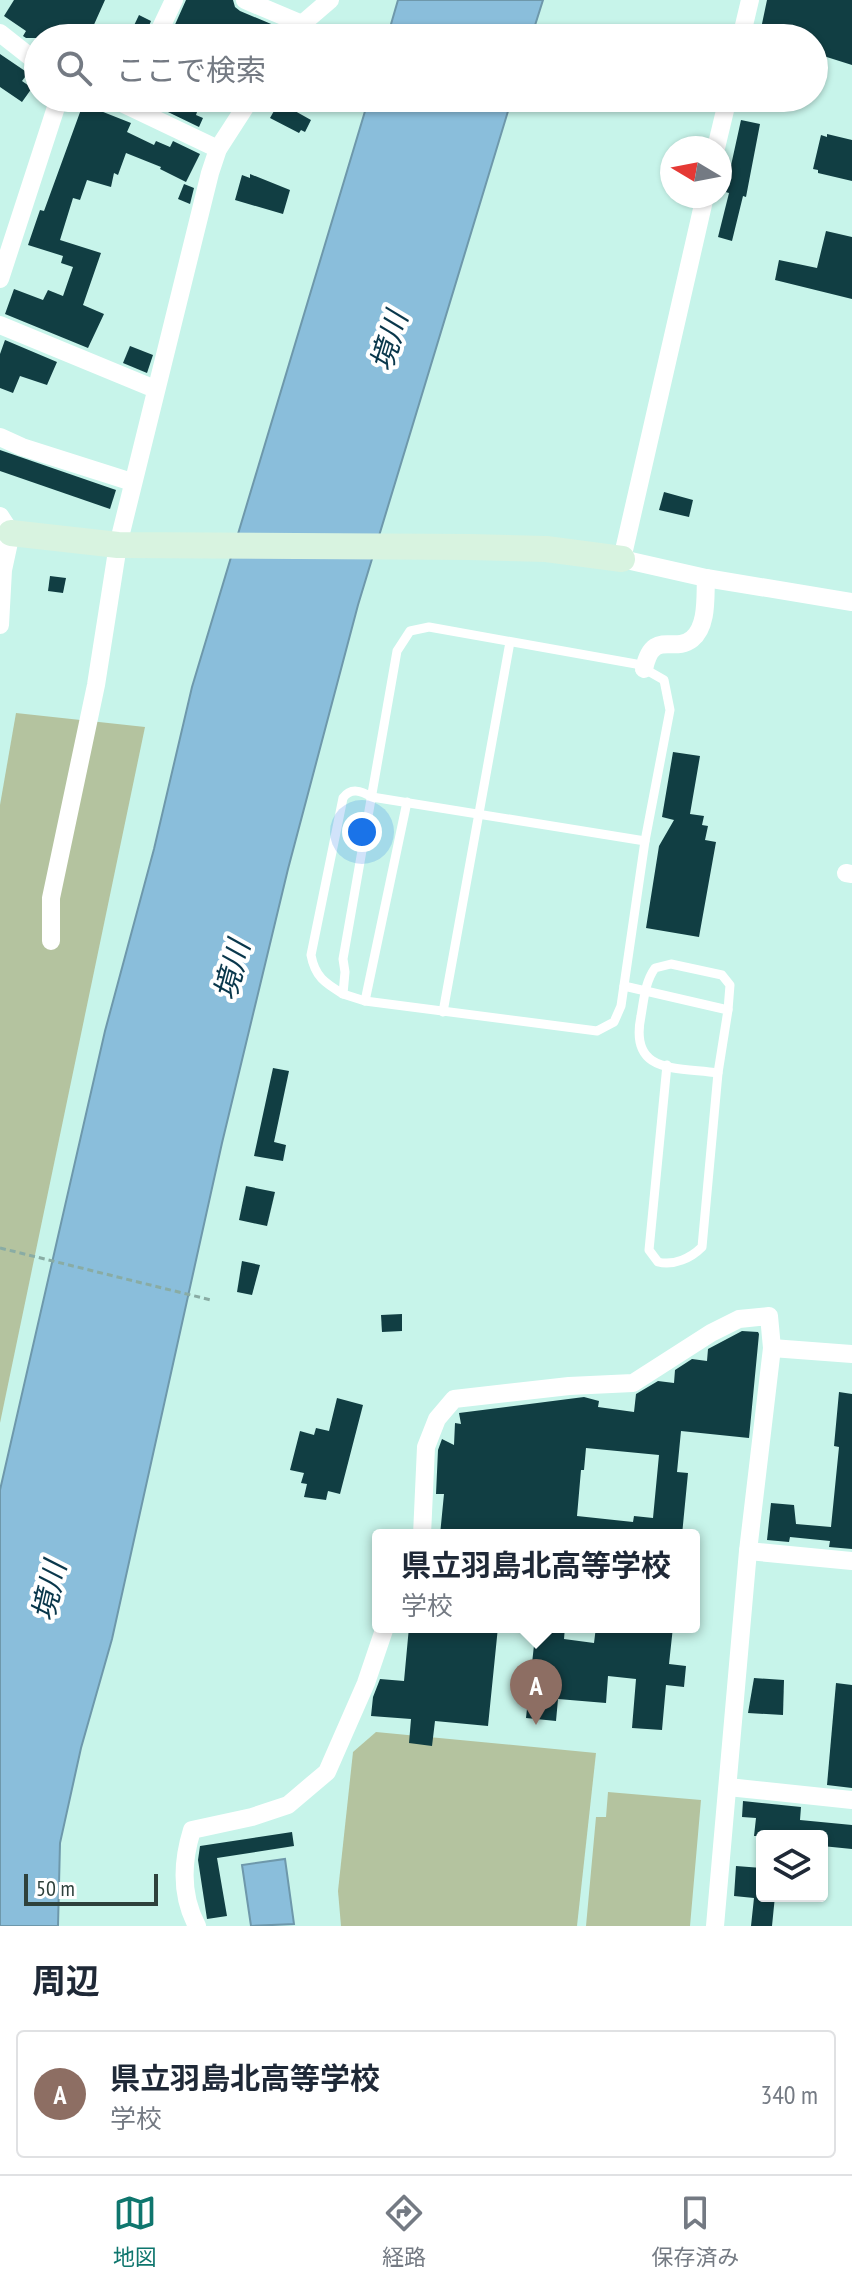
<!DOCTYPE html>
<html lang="ja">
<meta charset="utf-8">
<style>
:root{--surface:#fff;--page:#f6f6f7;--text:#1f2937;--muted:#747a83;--line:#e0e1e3;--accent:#0f766e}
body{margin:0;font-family:"PT Sans Narrow","Noto Sans JP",sans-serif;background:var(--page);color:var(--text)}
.controls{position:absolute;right:24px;bottom:24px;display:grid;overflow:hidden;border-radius:8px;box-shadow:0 2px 6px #0004}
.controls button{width:72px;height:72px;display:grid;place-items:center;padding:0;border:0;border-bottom:2px solid var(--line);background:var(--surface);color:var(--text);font:40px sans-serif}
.compass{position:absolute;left:660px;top:136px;width:72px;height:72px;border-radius:50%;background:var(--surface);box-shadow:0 2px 6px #0004;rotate:280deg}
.scale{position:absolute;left:24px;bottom:20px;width:134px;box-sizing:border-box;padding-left:8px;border:4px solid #2e413c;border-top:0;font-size:22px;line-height:28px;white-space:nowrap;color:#2e413c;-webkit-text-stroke:6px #fff;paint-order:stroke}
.you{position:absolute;left:362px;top:832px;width:28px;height:28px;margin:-20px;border:6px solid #fff;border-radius:50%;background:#1a73e8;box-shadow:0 0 0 12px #1a73e833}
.badge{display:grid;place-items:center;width:52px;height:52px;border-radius:50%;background:var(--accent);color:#fff;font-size:26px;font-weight:700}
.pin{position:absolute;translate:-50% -66px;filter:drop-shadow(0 2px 4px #0008)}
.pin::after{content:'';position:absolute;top:42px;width:28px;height:24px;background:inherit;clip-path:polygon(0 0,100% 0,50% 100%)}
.popup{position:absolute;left:372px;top:1529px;width:328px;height:104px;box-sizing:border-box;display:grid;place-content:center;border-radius:8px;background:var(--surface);filter:drop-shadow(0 2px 6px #0005);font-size:26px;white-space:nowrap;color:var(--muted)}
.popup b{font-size:30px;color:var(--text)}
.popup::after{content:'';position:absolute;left:50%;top:100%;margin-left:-16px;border:16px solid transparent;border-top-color:var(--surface)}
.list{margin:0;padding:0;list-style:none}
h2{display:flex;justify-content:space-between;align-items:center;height:104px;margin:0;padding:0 32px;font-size:34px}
h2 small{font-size:26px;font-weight:400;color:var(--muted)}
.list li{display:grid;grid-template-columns:52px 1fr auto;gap:24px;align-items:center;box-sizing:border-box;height:128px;margin:0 16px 16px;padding:0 16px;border:2px solid var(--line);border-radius:8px}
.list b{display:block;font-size:30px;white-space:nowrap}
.list p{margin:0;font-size:26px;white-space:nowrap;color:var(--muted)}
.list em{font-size:26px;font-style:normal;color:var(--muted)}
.icon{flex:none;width:44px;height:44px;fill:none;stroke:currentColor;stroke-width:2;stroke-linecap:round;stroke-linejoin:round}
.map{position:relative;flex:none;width:852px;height:1926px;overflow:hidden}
.search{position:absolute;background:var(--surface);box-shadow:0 2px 6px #0004;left:24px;right:24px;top:24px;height:88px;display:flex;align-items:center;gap:20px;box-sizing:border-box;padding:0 28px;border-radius:44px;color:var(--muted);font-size:30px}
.sheet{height:248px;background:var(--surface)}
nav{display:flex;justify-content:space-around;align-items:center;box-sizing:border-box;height:112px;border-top:2px solid var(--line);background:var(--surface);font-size:22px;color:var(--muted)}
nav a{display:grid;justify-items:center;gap:4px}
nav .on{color:var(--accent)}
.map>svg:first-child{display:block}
.green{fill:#b4c39f}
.water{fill:#8abedb;stroke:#6e98ab;stroke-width:2}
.building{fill:#113e43;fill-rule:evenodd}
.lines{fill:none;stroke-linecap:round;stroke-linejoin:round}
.path{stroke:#89aca4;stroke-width:3;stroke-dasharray:6 4;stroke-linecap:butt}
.lane{stroke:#fff;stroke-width:9}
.street{stroke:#fff;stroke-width:18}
.secondary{stroke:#d8f3e0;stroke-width:26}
.labels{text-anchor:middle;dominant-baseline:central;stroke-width:8;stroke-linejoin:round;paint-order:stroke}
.water-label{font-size:30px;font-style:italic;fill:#09374b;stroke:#fff}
</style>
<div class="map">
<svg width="852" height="1926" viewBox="0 0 852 1926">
<rect width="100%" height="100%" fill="#c7f4ea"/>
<g class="green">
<path d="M16,713L145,727L0,1423V805Z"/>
<path d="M376,1732L596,1753L577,1926H341L338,1891L353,1752Z"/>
<path d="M608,1792L701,1800L690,1926H586L596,1817H606Z"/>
</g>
<g class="water">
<path d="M398,0H543L531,38H387Z"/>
<path d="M369,98H512L358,605L288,869L222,1143L112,1639L81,1748L60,1843L58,1926H0V1490L105,1031L154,849L192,687Z"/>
<path d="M285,1859L294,1924L251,1926L242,1865Z"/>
</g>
<g class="building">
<path d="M14,0H105L88,38H26L23,36L26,31L4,16Z"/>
<path d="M186,0H233L235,7L240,11L283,29L279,38H169Z"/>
<path d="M767,0H852V65L814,53V38H759Z"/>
<path d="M139,15L151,21L144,38H128Z"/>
<path d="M0,54L28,73L22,81L32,88L22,102L0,87Z"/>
<path d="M139,98H166L197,112L196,115L203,118L199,127Z"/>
<path d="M279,102L311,120L305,132L301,130L299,133L270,118Z"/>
<path d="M83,104L131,123L127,132L154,145L156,141L170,147L173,141L200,154L186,182L160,169L161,167L126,153L118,175L114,173L111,187L87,180L80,200L73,198L60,240L101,253L83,305L104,314L88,348L5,314L14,289L43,300L48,290L63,296L73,267L61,263L63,256L28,245L40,210L44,211Z"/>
<path d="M741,120L760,124L746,197L743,196L732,241L718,237L729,193L722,191L727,170H730Z"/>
<path d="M827,134L852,140V181L818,173V170L813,169L821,135L827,137Z"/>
<path d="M250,174L290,190L283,214L235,200L242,175L250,178Z"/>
<path d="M184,184L194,188L190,204L178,199Z"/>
<path d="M826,231L852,237V299L775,280L779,260L817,268Z"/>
<path d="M5,340L57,362L47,385L20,376L13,393L0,388V354Z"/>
<path d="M130,346L153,355L147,373L123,363Z"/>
<path d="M0,450L116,490L110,509L0,471Z"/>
<path d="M664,492L693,500L689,517L659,510Z"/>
<path d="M50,576L66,578L63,593L48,591Z"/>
<path d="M673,752L700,756L690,814L704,816L702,825L708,826L705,840L716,842L699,937L646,928L659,846L674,820L662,817Z"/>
<path d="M273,1068L289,1071L274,1142L286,1145L283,1161L254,1156Z"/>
<path d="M246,1186L275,1192L267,1226L239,1220Z"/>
<path d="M242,1261L260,1265L252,1295L237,1292Z"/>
<path d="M402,1314V1331L382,1332L381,1315Z"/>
<path d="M742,1331L758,1332L759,1334L749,1438L681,1431L677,1472L688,1473L682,1535H440L444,1494H436L438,1450L442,1439L454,1445L455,1423L461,1424L459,1413L584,1397L599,1401L598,1407L634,1412L636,1394L658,1381L674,1383L675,1370L692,1359L707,1361L708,1349ZM586,1448L659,1455L653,1518L634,1516L633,1522L577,1516L581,1470H584Z"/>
<path d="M839,1392L852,1394V1549L829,1547L830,1541L790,1537L789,1542L767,1540L771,1503L794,1505L796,1524L831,1527L839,1447L834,1446Z"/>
<path d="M337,1398L363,1405L340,1494L328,1491L326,1500L304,1497L307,1484L301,1483L304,1473L290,1470L300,1431L314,1435L316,1428L329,1431Z"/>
<path d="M409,1627H498L488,1726L435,1721L432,1746L409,1743L411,1719L371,1716L373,1697L380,1679L404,1681Z"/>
<path d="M536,1627H565L564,1639L594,1643L596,1627H673L669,1664L686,1666L684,1687L666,1685L662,1730L632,1728L636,1679L608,1676L606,1703L558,1699L556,1721L526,1718Z"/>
<path d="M754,1678L784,1680L783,1715L748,1713Z"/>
<path d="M836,1683L852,1685V1788L827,1785Z"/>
<path d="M743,1801L801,1807L800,1820L852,1825V1849L822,1846V1836H754L756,1818L742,1817Z"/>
<path d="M292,1832L294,1846L217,1858L227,1916L207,1919L198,1860L200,1846Z"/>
<path d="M736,1866L762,1868V1896H775L772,1926H751L754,1898L734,1896Z"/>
</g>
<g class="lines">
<path class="path" d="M0,1248L211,1300"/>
<g class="lane">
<path d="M429,627L636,664L664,680L670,710L645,841L621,1006L614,1022L597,1031L365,1001L343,994L345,972L343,959L397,651L410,631Z"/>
<path d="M624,986L728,1010L718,1073L702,1247C691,1258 674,1266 658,1262L649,1250L667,1065"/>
<path d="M343,994C325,983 315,977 311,955L343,798C351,787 361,791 372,797L645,841"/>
<path d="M365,1001L407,802"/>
<path d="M443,1012L510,642"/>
<path d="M718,1073C675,1067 629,1074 641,1016C644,999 645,982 655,968L671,964L722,975L730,985L728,1010"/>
</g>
<g class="street">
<path d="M245,0L302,24"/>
<path d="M0,33L38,63"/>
<path d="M156,38L174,0"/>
<path d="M291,38L302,24L330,0"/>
<path d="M741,38L750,0"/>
<path d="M111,98L218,149"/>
<path d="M716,148L728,98"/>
<path d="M705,196L622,559L706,578L852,602"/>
<path d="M0,279L59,98"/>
<path d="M0,325L155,389"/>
<path d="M0,437L22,447L132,482"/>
<path d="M0,516L11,533L3,570L0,625"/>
<path d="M644,669C653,628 673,654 692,639C708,626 705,596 706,578"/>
<path d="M846,873L852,874"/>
<path d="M51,941V898L96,685L118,545L210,173L218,149L251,98"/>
<path d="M772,1348L852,1354"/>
<path d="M422,1535L426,1447L437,1419L454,1399L569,1386L633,1383L711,1333L739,1319L769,1316L772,1348L748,1551L715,1926"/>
<path d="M748,1551L852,1561"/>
<path d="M728,1787L852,1800"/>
<path d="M197,1926C181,1896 182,1862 192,1830L252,1817L288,1805L327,1772L366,1683L385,1627"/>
</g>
<path class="secondary" d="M11,533L118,545L469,547L546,549L622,559"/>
</g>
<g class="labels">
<g class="water-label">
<text transform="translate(388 341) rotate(-73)">境川</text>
<text transform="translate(231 970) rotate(-75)">境川</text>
<text transform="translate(48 1591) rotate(-77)">境川</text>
</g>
</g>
</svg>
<div class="controls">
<button><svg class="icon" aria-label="layers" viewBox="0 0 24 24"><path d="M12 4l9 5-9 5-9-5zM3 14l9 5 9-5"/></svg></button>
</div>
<svg class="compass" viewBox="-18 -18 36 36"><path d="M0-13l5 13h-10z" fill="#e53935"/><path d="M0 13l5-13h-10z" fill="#747a83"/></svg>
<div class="scale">50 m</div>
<div class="you"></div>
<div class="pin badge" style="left:536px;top:1725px;background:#8d6e63">A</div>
<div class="popup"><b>県立羽島北高等学校</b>学校</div>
<div class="search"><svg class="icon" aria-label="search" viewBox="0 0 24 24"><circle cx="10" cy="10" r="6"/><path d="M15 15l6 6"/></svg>ここで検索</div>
</div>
<section class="sheet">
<h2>周辺<small></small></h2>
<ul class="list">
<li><span class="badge" style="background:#8d6e63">A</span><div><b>県立羽島北高等学校</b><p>学校</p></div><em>340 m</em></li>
</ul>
</section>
<nav>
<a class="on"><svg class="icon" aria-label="map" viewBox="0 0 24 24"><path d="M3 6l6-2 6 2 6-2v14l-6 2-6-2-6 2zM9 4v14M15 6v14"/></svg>地図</a>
<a><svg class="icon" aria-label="directions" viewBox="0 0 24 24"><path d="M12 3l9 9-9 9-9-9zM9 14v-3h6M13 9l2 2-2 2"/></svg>経路</a>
<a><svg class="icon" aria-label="saved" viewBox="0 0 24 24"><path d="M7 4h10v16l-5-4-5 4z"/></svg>保存済み</a>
</nav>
